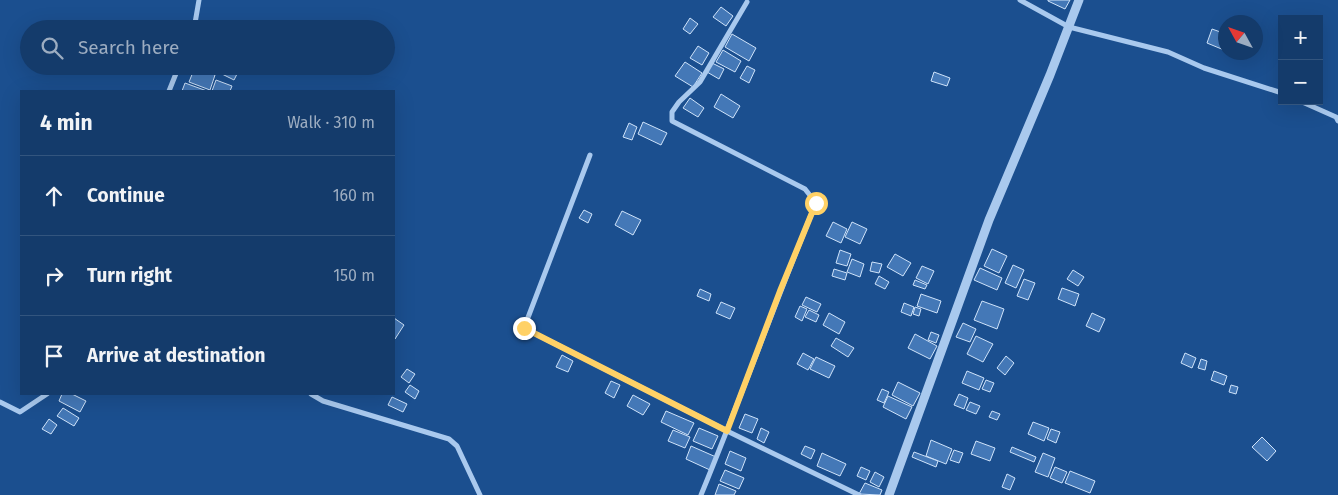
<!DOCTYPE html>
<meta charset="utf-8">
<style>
:root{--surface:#143b6b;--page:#1d4271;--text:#f1f3f6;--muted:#9dadc1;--line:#33557e}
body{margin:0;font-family:"Fira Sans",sans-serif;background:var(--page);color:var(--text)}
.controls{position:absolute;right:15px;top:15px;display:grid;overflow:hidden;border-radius:0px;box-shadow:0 5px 20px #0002}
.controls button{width:45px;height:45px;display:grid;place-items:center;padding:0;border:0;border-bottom:1px solid var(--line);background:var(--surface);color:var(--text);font:25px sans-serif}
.compass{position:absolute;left:1218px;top:15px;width:45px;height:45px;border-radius:50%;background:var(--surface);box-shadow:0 5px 20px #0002;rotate:310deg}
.stop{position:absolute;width:15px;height:15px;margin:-11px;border:4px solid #ffd166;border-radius:50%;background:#fff}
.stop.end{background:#ffd166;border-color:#fff;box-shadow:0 1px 5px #0008}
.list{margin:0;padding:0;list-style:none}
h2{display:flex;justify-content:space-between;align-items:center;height:65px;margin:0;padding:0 20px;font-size:21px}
h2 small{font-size:16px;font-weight:400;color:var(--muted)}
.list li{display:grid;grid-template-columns:32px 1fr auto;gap:15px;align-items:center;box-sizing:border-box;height:80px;padding:0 20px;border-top:1px solid var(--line)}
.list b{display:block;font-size:19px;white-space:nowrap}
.list em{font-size:16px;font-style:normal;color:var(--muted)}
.icon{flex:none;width:28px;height:28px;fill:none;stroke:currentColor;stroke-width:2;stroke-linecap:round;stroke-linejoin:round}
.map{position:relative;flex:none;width:1338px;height:495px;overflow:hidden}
.search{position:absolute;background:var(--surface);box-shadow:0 5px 20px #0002;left:20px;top:20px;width:375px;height:55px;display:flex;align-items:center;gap:12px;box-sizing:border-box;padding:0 18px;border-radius:28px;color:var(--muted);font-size:19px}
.panel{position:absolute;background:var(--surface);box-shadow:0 5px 20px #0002;left:20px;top:90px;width:375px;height:305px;border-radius:0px}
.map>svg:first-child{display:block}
.building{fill:#4478b7;stroke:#cfe3fa}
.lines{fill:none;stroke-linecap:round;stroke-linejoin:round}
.minor{stroke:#a9c9ee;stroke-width:5}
.tertiary{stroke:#a9c9ee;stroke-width:9}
.route{stroke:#ffd166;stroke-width:6}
</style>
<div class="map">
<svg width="1338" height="495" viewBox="0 0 1338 495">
<rect width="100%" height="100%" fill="#1b4f8f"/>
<g class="building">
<path d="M1048,0H1070L1065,9L1048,1Z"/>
<path d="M721,7L733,16L726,26L713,17Z"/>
<path d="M690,18L698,24L690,34L683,29Z"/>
<path d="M1212,29L1226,34L1224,50L1207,43Z"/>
<path d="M732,34L756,48L749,61L725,47Z"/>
<path d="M698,46L709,53L702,65L690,58Z"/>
<path d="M723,50L741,61L735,72L716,62Z"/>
<path d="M685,62L702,73L693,87L675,76Z"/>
<path d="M712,63L724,69L719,79L707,72Z"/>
<path d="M198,66H215L213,71Z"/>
<path d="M218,66H241L234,80L216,71Z"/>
<path d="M747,66L755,70L749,83L740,78Z"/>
<path d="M195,67L215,75L210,90L189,82Z"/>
<path d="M934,72L950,78L947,86L931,81Z"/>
<path d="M216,80L232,86L230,91H212Z"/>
<path d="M185,83L207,91H182Z"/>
<path d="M721,94L740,106L733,118L714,107Z"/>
<path d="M690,98L704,108L698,117L683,108Z"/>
<path d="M643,122L667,133L661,145L638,134Z"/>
<path d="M629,123L637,127L632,140L623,137Z"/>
<path d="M584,210L592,214L588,223L579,218Z"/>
<path d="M622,211L641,220L633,235L615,225Z"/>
<path d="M833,222L847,229L841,243L826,236Z"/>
<path d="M852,222L867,229L860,244L845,237Z"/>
<path d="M992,249L1007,256L999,273L984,266Z"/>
<path d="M840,250L851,254L847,266L836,263Z"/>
<path d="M895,254L911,263L903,276L887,267Z"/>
<path d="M852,259L864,264L860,277L847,272Z"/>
<path d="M872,262L882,264L879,273L870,271Z"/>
<path d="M1013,265L1024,270L1016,288L1005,283Z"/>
<path d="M922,266L934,271L928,284L916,278Z"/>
<path d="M980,268L1002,278L997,290L974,280Z"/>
<path d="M834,269L847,273L845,280L832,276Z"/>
<path d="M1073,270L1084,277L1078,286L1067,279Z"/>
<path d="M879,276L889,282L885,289L875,284Z"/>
<path d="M1024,279L1035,283L1028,300L1017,296Z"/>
<path d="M915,280L927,285L925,289L913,285Z"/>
<path d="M1062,288L1079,294L1075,306L1058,299Z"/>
<path d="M700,289L711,294L709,301L697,296Z"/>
<path d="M921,294L941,301L937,313L917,306Z"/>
<path d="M806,297L821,304L817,312L802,305Z"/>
<path d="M982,301L1004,309L997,329L974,320Z"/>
<path d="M721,302L735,308L730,319L716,313Z"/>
<path d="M904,303L914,307L911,316L901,312Z"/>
<path d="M800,306L807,309L802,321L795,317Z"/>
<path d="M915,307L921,309L919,316L913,314Z"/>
<path d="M809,310L819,315L816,322L805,317Z"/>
<path d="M829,313L845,322L839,334L823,325Z"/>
<path d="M1092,313L1105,319L1099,332L1086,326Z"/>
<path d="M394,318L404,325L395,339L394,338Z"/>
<path d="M963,323L976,329L970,342L956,337Z"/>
<path d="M931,332L939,335L936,343L928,340Z"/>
<path d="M915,334L937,346L930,359L908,348Z"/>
<path d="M976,336L993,344L983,362L967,354Z"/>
<path d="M836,338L854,348L848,357L831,346Z"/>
<path d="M803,353L814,359L808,370L797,364Z"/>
<path d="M1185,353L1196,358L1192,368L1181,363Z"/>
<path d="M562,355L573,361L568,372L556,367Z"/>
<path d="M1006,356L1014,363L1005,375L997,368Z"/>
<path d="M816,357L835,366L829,378L810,369Z"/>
<path d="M1201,359L1207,361L1205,370L1198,368Z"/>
<path d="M407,369L415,374L409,383L401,377Z"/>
<path d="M967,371L984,378L979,390L962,383Z"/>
<path d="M1214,371L1227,376L1224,385L1211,380Z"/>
<path d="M986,380L994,383L990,392L982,389Z"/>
<path d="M611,381L620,385L614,398L605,393Z"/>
<path d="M898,382L920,393L913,406L892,395Z"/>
<path d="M410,385L419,391L415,399L405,392Z"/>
<path d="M1231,385L1238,387L1236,394L1229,392Z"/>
<path d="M882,389L889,392L884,403L877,400Z"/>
<path d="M62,394H72L86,401L80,412L59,401Z"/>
<path d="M959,394L968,398L964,409L954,405Z"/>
<path d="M633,395L650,404L643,415L627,406Z"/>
<path d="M888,396L912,407L906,419L883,407Z"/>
<path d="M392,397L407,404L403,412L388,405Z"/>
<path d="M970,402L980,406L976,414L966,410Z"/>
<path d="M63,408L79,418L74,426L57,416Z"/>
<path d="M666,411L694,423L688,435L661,422Z"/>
<path d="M992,411L1000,414L997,420L989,417Z"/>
<path d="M745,414L758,419L752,433L739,428Z"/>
<path d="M49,419L57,425L51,434L42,429Z"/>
<path d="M1033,422L1049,428L1044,441L1028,434Z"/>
<path d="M699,428L718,436L712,449L693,441Z"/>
<path d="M761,428L769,432L764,443L757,439Z"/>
<path d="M1051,429L1060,432L1056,443L1047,439Z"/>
<path d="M673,430L690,437L685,448L668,441Z"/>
<path d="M1262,437L1276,451L1267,461L1252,447Z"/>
<path d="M931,440L952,449L946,464L926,456Z"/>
<path d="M976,441L995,448L990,461L971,454Z"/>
<path d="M691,446L716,457L710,470L686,459Z"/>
<path d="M805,446L815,450L811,459L801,454Z"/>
<path d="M1012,447L1036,457L1034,462L1010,452Z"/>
<path d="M954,450L963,453L959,463L950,460Z"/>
<path d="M730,451L746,458L741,471L725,464Z"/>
<path d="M914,452L938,461L936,467L912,457Z"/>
<path d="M822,453L846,464L840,476L817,466Z"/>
<path d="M1043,453L1055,458L1048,477L1035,472Z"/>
<path d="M861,467L870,471L866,480L857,476Z"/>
<path d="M1055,467L1067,472L1062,483L1050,478Z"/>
<path d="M725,470L744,478L739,489L720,481Z"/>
<path d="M1070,471L1095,481L1090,493L1065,483Z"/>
<path d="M875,472L884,477L879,487L870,482Z"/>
<path d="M1007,474L1015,478L1010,490L1002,487Z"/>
<path d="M865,483L882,490L880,495L859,494Z"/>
<path d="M719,484L736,491L734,495H715Z"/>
</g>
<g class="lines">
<g class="minor">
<path d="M1020,0L1069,27L1168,52L1204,68L1282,93"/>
<path d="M194,29L199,0"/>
<path d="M169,91L179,66"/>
<path d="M1300,101L1336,117L1338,121"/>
<path d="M590,155L524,328L727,431L859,495"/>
<path d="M311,394L323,401L449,439L457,446L480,495"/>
<path d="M0,402L20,412L47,394"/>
<path d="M701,495C741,398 776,300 816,203L805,189L672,121V112L679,102L700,82L747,2"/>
</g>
<path class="tertiary" d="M889,495L989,220L1050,75L1079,0"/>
</g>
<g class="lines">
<path class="route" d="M524,328L727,431L780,291L816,203"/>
</g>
</svg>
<div class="controls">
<button>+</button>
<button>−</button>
</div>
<svg class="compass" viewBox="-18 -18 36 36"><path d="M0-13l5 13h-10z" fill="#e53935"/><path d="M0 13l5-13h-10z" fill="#9dadc1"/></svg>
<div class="stop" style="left:816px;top:203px"></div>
<div class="stop end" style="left:524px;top:328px"></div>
<div class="search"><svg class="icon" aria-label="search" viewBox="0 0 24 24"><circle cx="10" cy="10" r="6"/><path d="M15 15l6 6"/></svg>Search here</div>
<section class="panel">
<h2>4 min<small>Walk · 310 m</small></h2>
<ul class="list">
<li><svg class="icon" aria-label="ahead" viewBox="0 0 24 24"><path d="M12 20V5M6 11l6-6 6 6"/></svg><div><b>Continue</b></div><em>160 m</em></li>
<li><svg class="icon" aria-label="right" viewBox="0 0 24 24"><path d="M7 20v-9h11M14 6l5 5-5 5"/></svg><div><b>Turn right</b></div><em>150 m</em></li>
<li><svg class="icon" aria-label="arrive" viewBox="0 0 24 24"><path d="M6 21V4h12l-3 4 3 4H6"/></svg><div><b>Arrive at destination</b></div></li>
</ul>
</section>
</div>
